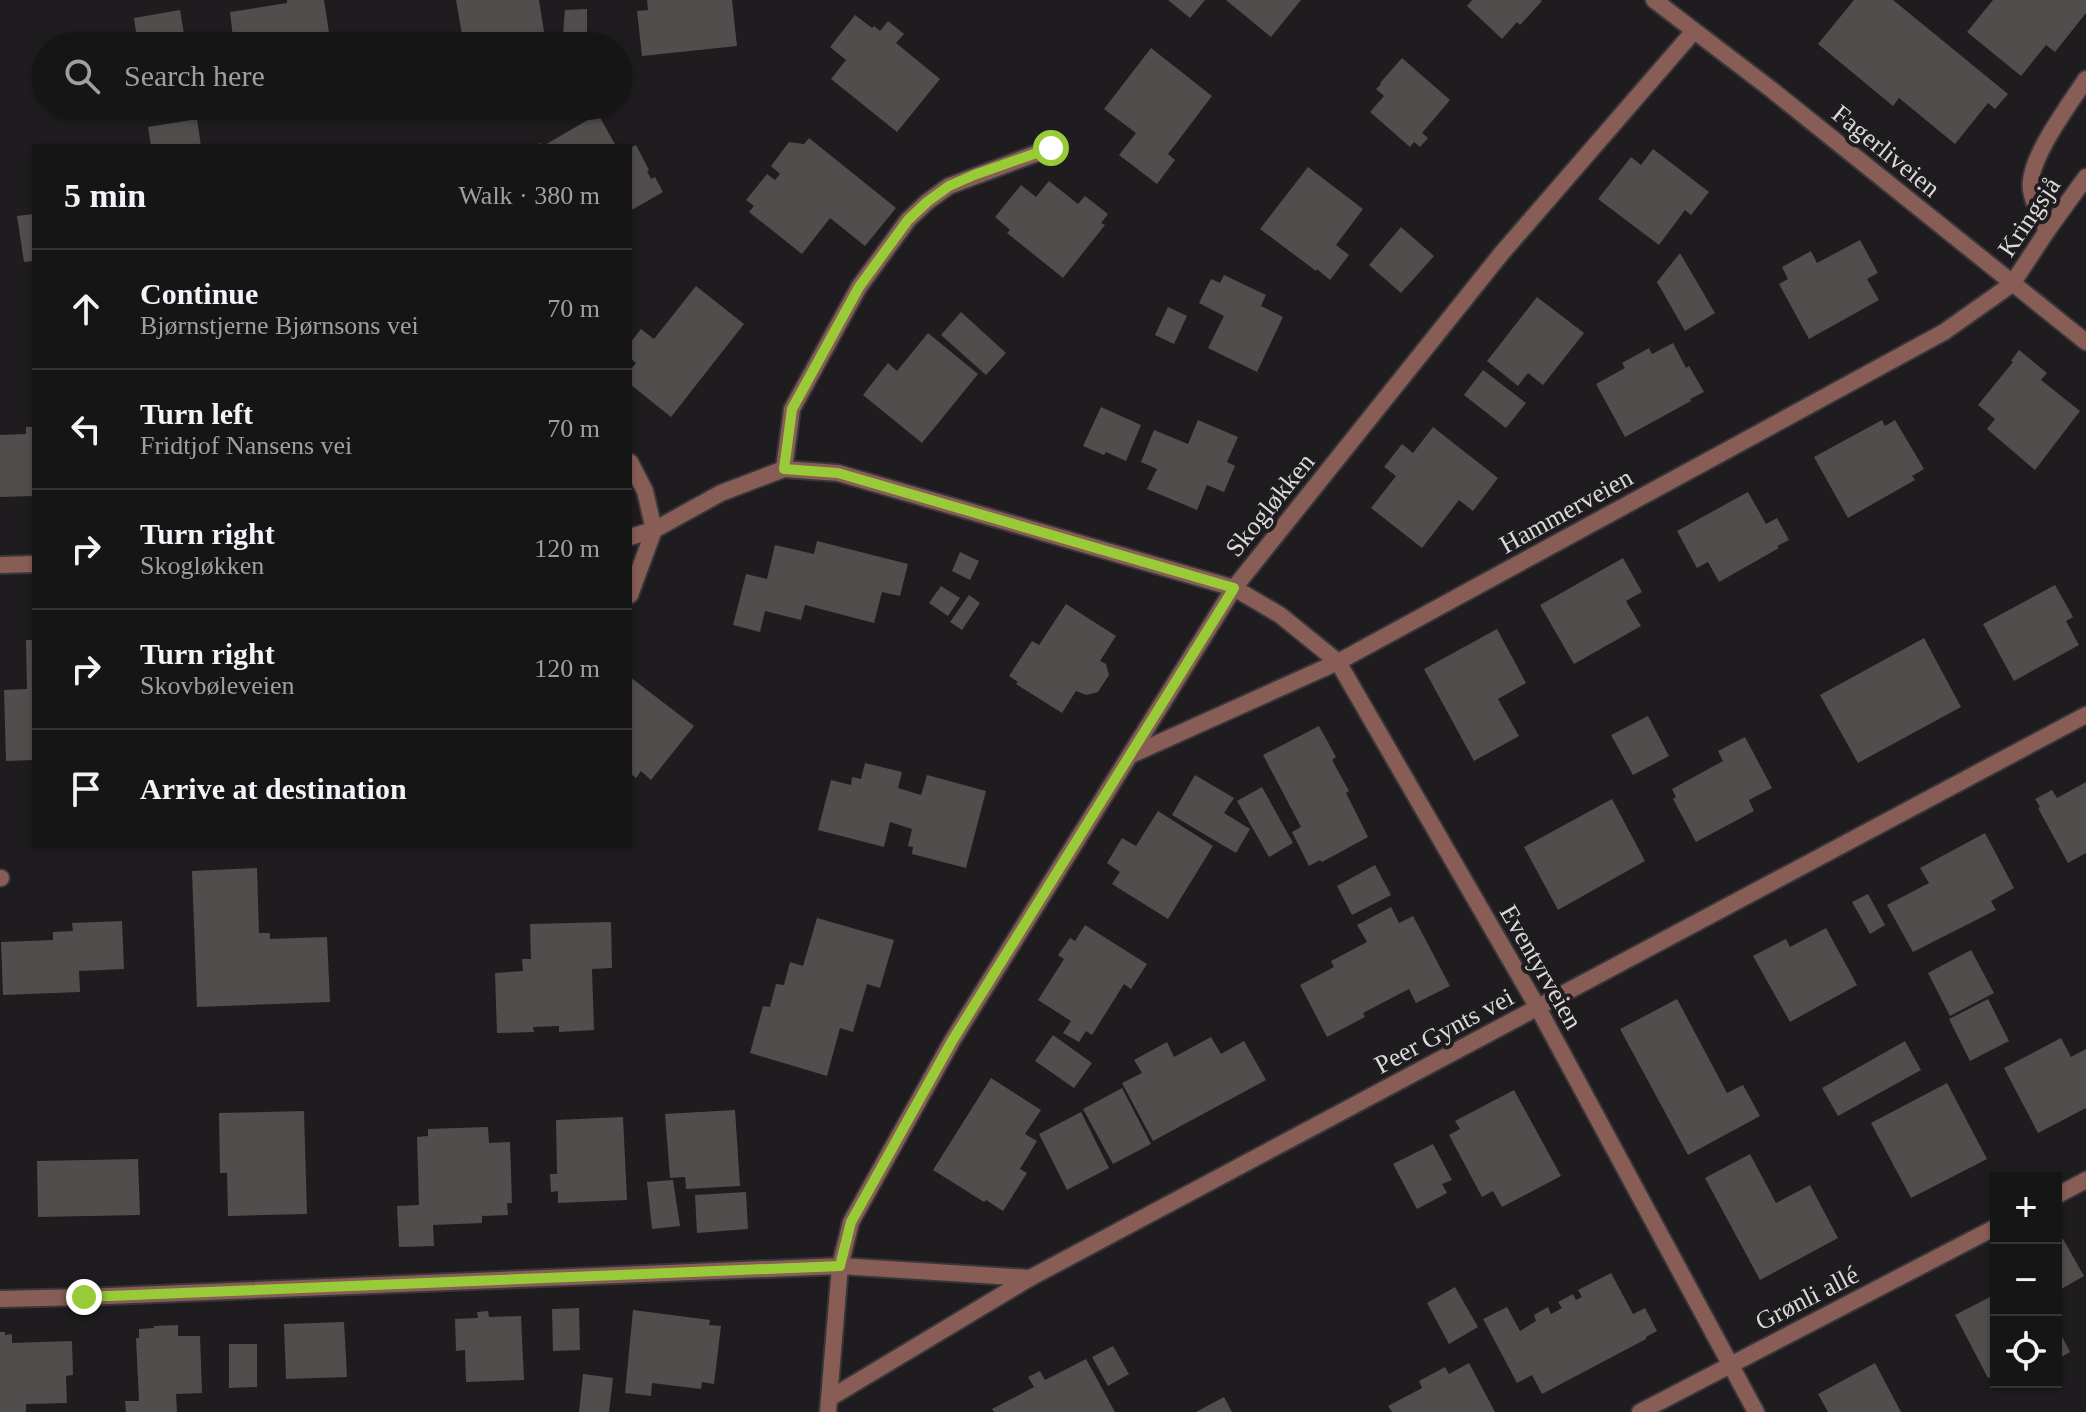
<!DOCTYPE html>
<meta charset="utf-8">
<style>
:root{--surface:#161516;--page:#232223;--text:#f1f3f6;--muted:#9e9fa1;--line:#353435}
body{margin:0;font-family:"Times New Roman",serif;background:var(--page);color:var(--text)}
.controls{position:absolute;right:24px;bottom:24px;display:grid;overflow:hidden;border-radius:0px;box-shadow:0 2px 6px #0004}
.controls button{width:72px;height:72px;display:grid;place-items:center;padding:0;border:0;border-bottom:2px solid var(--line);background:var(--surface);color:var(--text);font:40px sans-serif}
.stop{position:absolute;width:24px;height:24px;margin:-18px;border:6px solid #98cb37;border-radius:50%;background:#fff}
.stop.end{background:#98cb37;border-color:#fff;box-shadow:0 2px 8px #0008}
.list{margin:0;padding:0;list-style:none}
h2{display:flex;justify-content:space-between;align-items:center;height:104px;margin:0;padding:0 32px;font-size:34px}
h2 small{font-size:26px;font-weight:400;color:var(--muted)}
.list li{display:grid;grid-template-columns:52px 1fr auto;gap:24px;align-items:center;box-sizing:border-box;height:120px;padding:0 32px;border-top:2px solid var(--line)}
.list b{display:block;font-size:30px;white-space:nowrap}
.list p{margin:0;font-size:26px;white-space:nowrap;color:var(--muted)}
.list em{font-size:26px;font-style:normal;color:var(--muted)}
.icon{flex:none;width:44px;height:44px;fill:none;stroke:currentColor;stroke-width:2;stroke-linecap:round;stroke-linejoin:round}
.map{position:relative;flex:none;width:2086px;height:1412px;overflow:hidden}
.search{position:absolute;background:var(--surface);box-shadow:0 2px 6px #0004;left:32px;top:32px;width:600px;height:88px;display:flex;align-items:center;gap:20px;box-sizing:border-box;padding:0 28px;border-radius:44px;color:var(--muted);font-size:30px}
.panel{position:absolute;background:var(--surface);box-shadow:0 2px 6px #0004;left:32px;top:144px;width:600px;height:704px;border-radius:0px}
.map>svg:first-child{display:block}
.building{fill:#514d4d}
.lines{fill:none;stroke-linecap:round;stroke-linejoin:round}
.lane-casing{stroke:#383638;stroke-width:20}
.street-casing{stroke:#383638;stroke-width:20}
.lane{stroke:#875d56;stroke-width:16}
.street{stroke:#875d56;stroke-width:16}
.route{stroke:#98cb37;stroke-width:10}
.labels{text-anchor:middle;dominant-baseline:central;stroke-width:8;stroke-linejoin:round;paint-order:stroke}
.street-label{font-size:26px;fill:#dad9da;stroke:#1e1c1e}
</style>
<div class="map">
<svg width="2086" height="1412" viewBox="0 0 2086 1412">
<rect width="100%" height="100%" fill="#1e1c1e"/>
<g class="building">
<path d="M287,0H324L331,46H234L230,12L287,3Z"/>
<path d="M456,0H539L545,38L495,46H464Z"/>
<path d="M647,0H732L737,46L642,56L637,11L648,10Z"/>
<path d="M1168,0H1205L1190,18Z"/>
<path d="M1226,0H1301L1271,37Z"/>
<path d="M1472,0H1540L1542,1L1520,25L1517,22L1502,39L1467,6Z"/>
<path d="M1854,0H1893L2008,94L1995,109L1988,103L1955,144L1899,98L1893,106L1818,44Z"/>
<path d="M1993,0H2086V13L2055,52L2046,45L2021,76L1967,32Z"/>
<path d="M587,9V46H562L565,10Z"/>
<path d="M180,10L186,46H138L134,18Z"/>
<path d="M855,15L872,28L874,26L880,31L888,21L904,34L896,43L940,79L897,132L831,79L846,60L830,47Z"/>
<path d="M1151,48L1212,96L1168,154L1175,160L1157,184L1119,155L1136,133L1104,109Z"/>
<path d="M1402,58L1450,100L1422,133L1428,138L1420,147L1414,142L1410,147L1370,112L1384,96L1376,89L1381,84L1380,83Z"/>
<path d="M598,114L616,146H534L540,143L543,146Z"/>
<path d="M197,119L201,146H151L148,127Z"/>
<path d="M809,138L896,208L865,246L830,218L802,254L749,212L754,206L746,200L767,174L775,180L780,174L771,166L789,142L804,144Z"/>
<path d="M636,145L649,170L647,171L651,179L655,177L663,192L630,211V148Z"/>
<path d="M1653,149L1709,192L1691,215L1685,210L1659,245L1598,199L1631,157L1641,165Z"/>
<path d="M1308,167L1363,209L1336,245L1349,255L1330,280L1317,269L1316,271L1260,229Z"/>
<path d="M1049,181L1078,204L1085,196L1108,214L1101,223L1105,225L1063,278L1007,233L1010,230L995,217L1021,185L1036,197Z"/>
<path d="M34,214V261L24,262L17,216Z"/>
<path d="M1401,227L1434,256L1401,293L1369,265Z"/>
<path d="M1860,240L1878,273L1867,279L1879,300L1809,339L1779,284L1788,279L1782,267L1811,251L1817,263Z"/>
<path d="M1680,253L1715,313L1685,331L1657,282Z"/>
<path d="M1224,275L1266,295L1261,306L1283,317L1257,372L1208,348L1224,316L1199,303L1211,279L1220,283Z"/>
<path d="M696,286L744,324L671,417L630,384V370L636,363L630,358V343L641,329L654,339Z"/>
<path d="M1537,297L1584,333L1543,385L1528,373L1518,386L1487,361Z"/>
<path d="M1168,307L1187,316L1174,344L1155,335Z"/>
<path d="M961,312L1006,353L986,375L941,335Z"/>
<path d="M928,333L978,374L922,443L863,395L888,363L897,371Z"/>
<path d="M1673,343L1686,368L1689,366L1704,392L1690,399L1691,401L1625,437L1596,384L1625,368L1622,363L1649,348L1652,354Z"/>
<path d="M2019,350L2047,373L2041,380L2080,411L2035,470L1987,429L1995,419L1978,405L2013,362L2011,361Z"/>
<path d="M1483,370L1526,403L1506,428L1464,395Z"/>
<path d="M1101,407L1141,425L1126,461L1106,452L1104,455L1083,446Z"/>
<path d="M1198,420L1238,437L1227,462L1235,466L1224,492L1207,485L1197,510L1147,489L1157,469L1141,462L1154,430L1188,444Z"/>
<path d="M1882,420L1885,426L1895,420L1924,469L1912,476L1915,480L1848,518L1814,457Z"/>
<path d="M26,427H34V496L0,497V435L26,434Z"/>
<path d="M1433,427L1498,478L1473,511L1459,500L1422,548L1371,508L1396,476L1384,467L1402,444L1413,453Z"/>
<path d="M1748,492L1766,524L1777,518L1789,540L1777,546L1779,548L1719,582L1708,562L1697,568L1677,531Z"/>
<path d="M817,541L908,564L900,596L882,592L874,623L805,605L801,620L765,611L760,632L733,625L746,574L767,579L775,545L814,554Z"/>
<path d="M960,552L979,561L970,580L952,571Z"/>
<path d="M1623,558L1642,592L1626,601L1641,626L1574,664L1540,605Z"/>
<path d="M2055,585L2073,617L2066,621L2079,645L2014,681L1983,624Z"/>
<path d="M941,586L960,598L948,616L929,603Z"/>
<path d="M969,595L980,603L962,630L950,622Z"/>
<path d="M1066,604L1116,636L1100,661L1106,664L1109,675L1098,692L1086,695L1076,691L1062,713L1016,684L1018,682L1009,676L1032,641L1039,645Z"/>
<path d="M1497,629L1526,683L1498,699L1519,736L1474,761L1424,669Z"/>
<path d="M1924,638L1961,707L1858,763L1820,695Z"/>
<path d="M26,640H34V760L6,761L4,690L27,689Z"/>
<path d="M630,677L694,726L651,780L641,771L636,778L630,773Z"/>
<path d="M1648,716L1669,756L1633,775L1611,735Z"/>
<path d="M1319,726L1336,757L1332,760L1349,791L1346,793L1368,837L1322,862L1320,860L1309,866L1292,832L1301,827L1263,755Z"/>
<path d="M1745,737L1772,788L1749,800L1754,811L1696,842L1673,799L1676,797L1672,789L1723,761L1718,751Z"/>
<path d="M865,763L902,772L898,788L921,795L927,775L986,791L966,868L912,854L913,847L908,846L912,829L890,822L884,847L818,830L831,780L851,785L852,777L861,779Z"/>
<path d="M1195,775L1234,798L1224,813L1250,829L1236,853L1172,815Z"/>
<path d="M2086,782V853L2068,863L2038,808L2040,807L2035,799L2052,790L2057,798Z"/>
<path d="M1262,787L1293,843L1269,857L1237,801Z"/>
<path d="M1612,799L1645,861L1558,910L1524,847Z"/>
<path d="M1158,811L1213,846L1168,919L1112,884L1120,872L1107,863L1122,838L1136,846Z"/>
<path d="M1985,833L2014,888L1991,901L1996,910L1913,952L1887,905L1929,883L1920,868Z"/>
<path d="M1375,865L1391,895L1352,915L1337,886Z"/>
<path d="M257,868L259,933H270V939L327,937L330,1002L197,1007L192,871Z"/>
<path d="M1868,894L1885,925L1870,934L1852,902Z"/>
<path d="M1391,907L1399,923L1413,916L1450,986L1416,1003L1409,989L1363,1013L1365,1017L1327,1037L1300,985L1334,967L1331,961L1367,942L1357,925Z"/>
<path d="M817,918L894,940L880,988L867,984L853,1032L840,1028L827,1076L750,1053L763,1006L770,1007L776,984L784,985L790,962L803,966Z"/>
<path d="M122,921L124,969L79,971L80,992L3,995L1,942L53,940V932L73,931L72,923Z"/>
<path d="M611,922L612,968L592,969L594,1030L559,1032V1026L533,1027L534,1032L497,1033L495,973L523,971L522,959H531L530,924Z"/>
<path d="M1085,925L1147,964L1131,989L1124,984L1092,1035L1086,1031L1079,1042L1063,1033L1071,1021L1038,1000L1064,959L1058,955L1070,938L1075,941Z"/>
<path d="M1826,928L1857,985L1790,1022L1753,956L1786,939L1790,947Z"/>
<path d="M1971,950L1994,993L1950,1016L1928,973Z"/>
<path d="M1677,999L1727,1093L1743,1085L1760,1116L1688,1155L1620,1029Z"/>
<path d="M1988,999L2009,1041L1970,1061L1949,1019Z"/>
<path d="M1053,1035L1092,1063L1074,1088L1035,1061Z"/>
<path d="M1211,1037L1221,1054L1244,1041L1266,1080L1153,1141L1122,1083L1142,1073L1134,1060L1167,1042L1174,1057Z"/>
<path d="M2061,1038L2071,1057L2086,1049V1108L2038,1133L2004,1068Z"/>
<path d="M1905,1041L1921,1070L1838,1116L1822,1088Z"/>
<path d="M991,1078L1041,1110L1025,1134L1037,1141L1020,1169L1027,1173L1003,1211L986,1200L984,1202L933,1170Z"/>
<path d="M1947,1083L1987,1159L1911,1198L1871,1123Z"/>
<path d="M1122,1088L1151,1144L1113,1164L1083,1109Z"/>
<path d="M1514,1090L1561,1176L1502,1207L1493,1191L1482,1197L1449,1135L1460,1129L1455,1121Z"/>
<path d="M735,1110L740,1186L686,1189L685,1177L670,1178L665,1114Z"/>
<path d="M304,1111L307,1214L228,1216L227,1173H220L219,1113Z"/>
<path d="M1081,1112L1109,1168L1067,1190L1039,1134Z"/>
<path d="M623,1117L627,1200L558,1203V1191L551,1192L550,1174H557L556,1120Z"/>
<path d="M488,1127L489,1143L510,1142L512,1203H507L508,1215L482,1216V1223L433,1225L434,1246L399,1247L397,1206L419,1205L417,1137L428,1136V1129Z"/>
<path d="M1433,1144L1452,1180L1442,1184L1447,1193L1417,1209L1393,1164Z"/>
<path d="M1750,1154L1776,1203L1810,1185L1838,1238L1760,1280L1705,1178Z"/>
<path d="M138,1159L140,1215L38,1217L37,1161Z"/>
<path d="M673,1180L680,1226L652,1229L647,1182Z"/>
<path d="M746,1192L748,1229L697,1233L695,1195Z"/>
<path d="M2063,1239L2084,1276L2056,1292V1243Z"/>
<path d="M1611,1273L1633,1314L1645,1308L1657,1331L1646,1337V1339L1542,1394L1532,1375L1517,1383L1483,1319L1507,1307L1520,1331L1536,1321L1534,1315L1548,1307L1551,1314L1562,1308L1558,1302L1573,1294L1576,1300L1582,1297L1578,1290Z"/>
<path d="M1455,1287L1478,1327L1449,1344L1427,1303Z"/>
<path d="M1994,1295L1996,1298V1374L1988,1378L1955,1315Z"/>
<path d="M579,1308L580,1350L553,1351L552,1309Z"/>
<path d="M633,1310L710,1320L709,1325L721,1326L714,1384L702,1382L701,1389L652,1383L651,1396L625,1393Z"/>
<path d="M488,1311L489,1317L521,1316L524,1380L466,1382L465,1350L456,1351L455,1319L478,1318L477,1312Z"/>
<path d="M344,1322L347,1377L286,1379L284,1324Z"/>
<path d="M178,1325V1336H200L202,1393L176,1394L177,1412H126L125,1401H139L136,1338H139V1329L154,1328V1326Z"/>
<path d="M2056,1325L2070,1352L2056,1360Z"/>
<path d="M0,1332H5V1335L12,1334V1343L72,1341L73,1375L66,1376L67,1403L26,1404V1412H0Z"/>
<path d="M229,1344H257V1387L229,1388Z"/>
<path d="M1113,1346L1129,1374L1108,1386L1092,1357Z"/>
<path d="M1086,1359L1115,1412H994L992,1409L1034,1387L1028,1377L1040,1371L1045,1380Z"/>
<path d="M1469,1363L1495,1412H1392L1388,1406L1422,1388L1419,1381L1445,1367L1449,1374Z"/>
<path d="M1875,1363L1901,1412H1828L1818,1394Z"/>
<path d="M583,1374L613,1378L609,1412H579Z"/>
<path d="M1224,1397L1232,1412H1196Z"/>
</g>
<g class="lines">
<defs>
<path id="lane" d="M2047,231C2041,218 2033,204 2031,190C2026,161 2070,104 2086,79"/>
<g id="street">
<path d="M1654,0L1772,90L2086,342"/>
<path d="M630,462L645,491L654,530L630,595"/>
<path d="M784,469L792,409L859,287L908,220L927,202L949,186L1051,148"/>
<path d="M630,537L654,530L721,493L784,469L838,473L1234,588L1280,615L1338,662L1538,1008L1756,1412"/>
<path d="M0,565L34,564"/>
<path d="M1131,755L1338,662L1944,332L2012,284L2047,231L2086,177"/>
<path d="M0,878H1"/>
<path d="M2056,1196L2086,1180"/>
<path d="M0,1299L84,1297L840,1266L1030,1278"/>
<path d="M830,1398L1030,1278L2086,715"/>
<path d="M828,1412L840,1266L851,1222L952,1041L1234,588L1501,254L1694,31"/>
<path d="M1640,1412L1996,1227"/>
</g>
</defs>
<use href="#lane" class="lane-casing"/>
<use href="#street" class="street-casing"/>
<use href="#lane" class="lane"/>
<use href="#street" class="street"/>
</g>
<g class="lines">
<path class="route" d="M84,1297L840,1266L851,1222L952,1041L1234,588L838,473L784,469L792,409L859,287L908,220L927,202L949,186L974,175L1051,148"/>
</g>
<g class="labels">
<g class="street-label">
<text transform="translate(1886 151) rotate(39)">Fagerliveien</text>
<text transform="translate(2029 217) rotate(-56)">Kringsjå</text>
<text transform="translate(1270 505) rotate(-51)">Skogløkken</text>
<text transform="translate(1566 511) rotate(-29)">Hammerveien</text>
<text transform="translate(1541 967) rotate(60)">Eventyrveien</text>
<text transform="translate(1444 1031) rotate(-28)">Peer Gynts vei</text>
<text transform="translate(1807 1298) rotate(-27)">Grønli allé</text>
</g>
</g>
</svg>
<div class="controls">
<button>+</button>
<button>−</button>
<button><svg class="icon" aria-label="locate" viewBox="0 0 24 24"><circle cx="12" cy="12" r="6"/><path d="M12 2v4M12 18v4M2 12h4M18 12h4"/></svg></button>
</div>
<div class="stop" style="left:1051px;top:148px"></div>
<div class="stop end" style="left:84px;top:1297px"></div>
<div class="search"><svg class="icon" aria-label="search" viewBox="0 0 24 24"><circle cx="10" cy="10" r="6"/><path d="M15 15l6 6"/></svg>Search here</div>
<section class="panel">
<h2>5 min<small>Walk · 380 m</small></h2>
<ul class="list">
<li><svg class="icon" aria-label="ahead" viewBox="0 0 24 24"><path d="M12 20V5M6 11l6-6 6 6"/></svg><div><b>Continue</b><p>Bjørnstjerne Bjørnsons vei</p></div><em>70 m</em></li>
<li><svg class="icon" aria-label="left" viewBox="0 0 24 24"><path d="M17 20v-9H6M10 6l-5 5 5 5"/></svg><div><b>Turn left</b><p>Fridtjof Nansens vei</p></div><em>70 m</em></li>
<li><svg class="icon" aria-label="right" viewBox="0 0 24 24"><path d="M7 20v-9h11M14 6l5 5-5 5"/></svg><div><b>Turn right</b><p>Skogløkken</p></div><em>120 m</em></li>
<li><svg class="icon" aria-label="right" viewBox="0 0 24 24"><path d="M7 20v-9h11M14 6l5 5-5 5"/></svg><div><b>Turn right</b><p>Skovbøleveien</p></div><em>120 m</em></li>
<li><svg class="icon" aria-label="arrive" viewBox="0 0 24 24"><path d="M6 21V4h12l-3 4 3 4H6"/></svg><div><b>Arrive at destination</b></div></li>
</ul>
</section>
</div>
